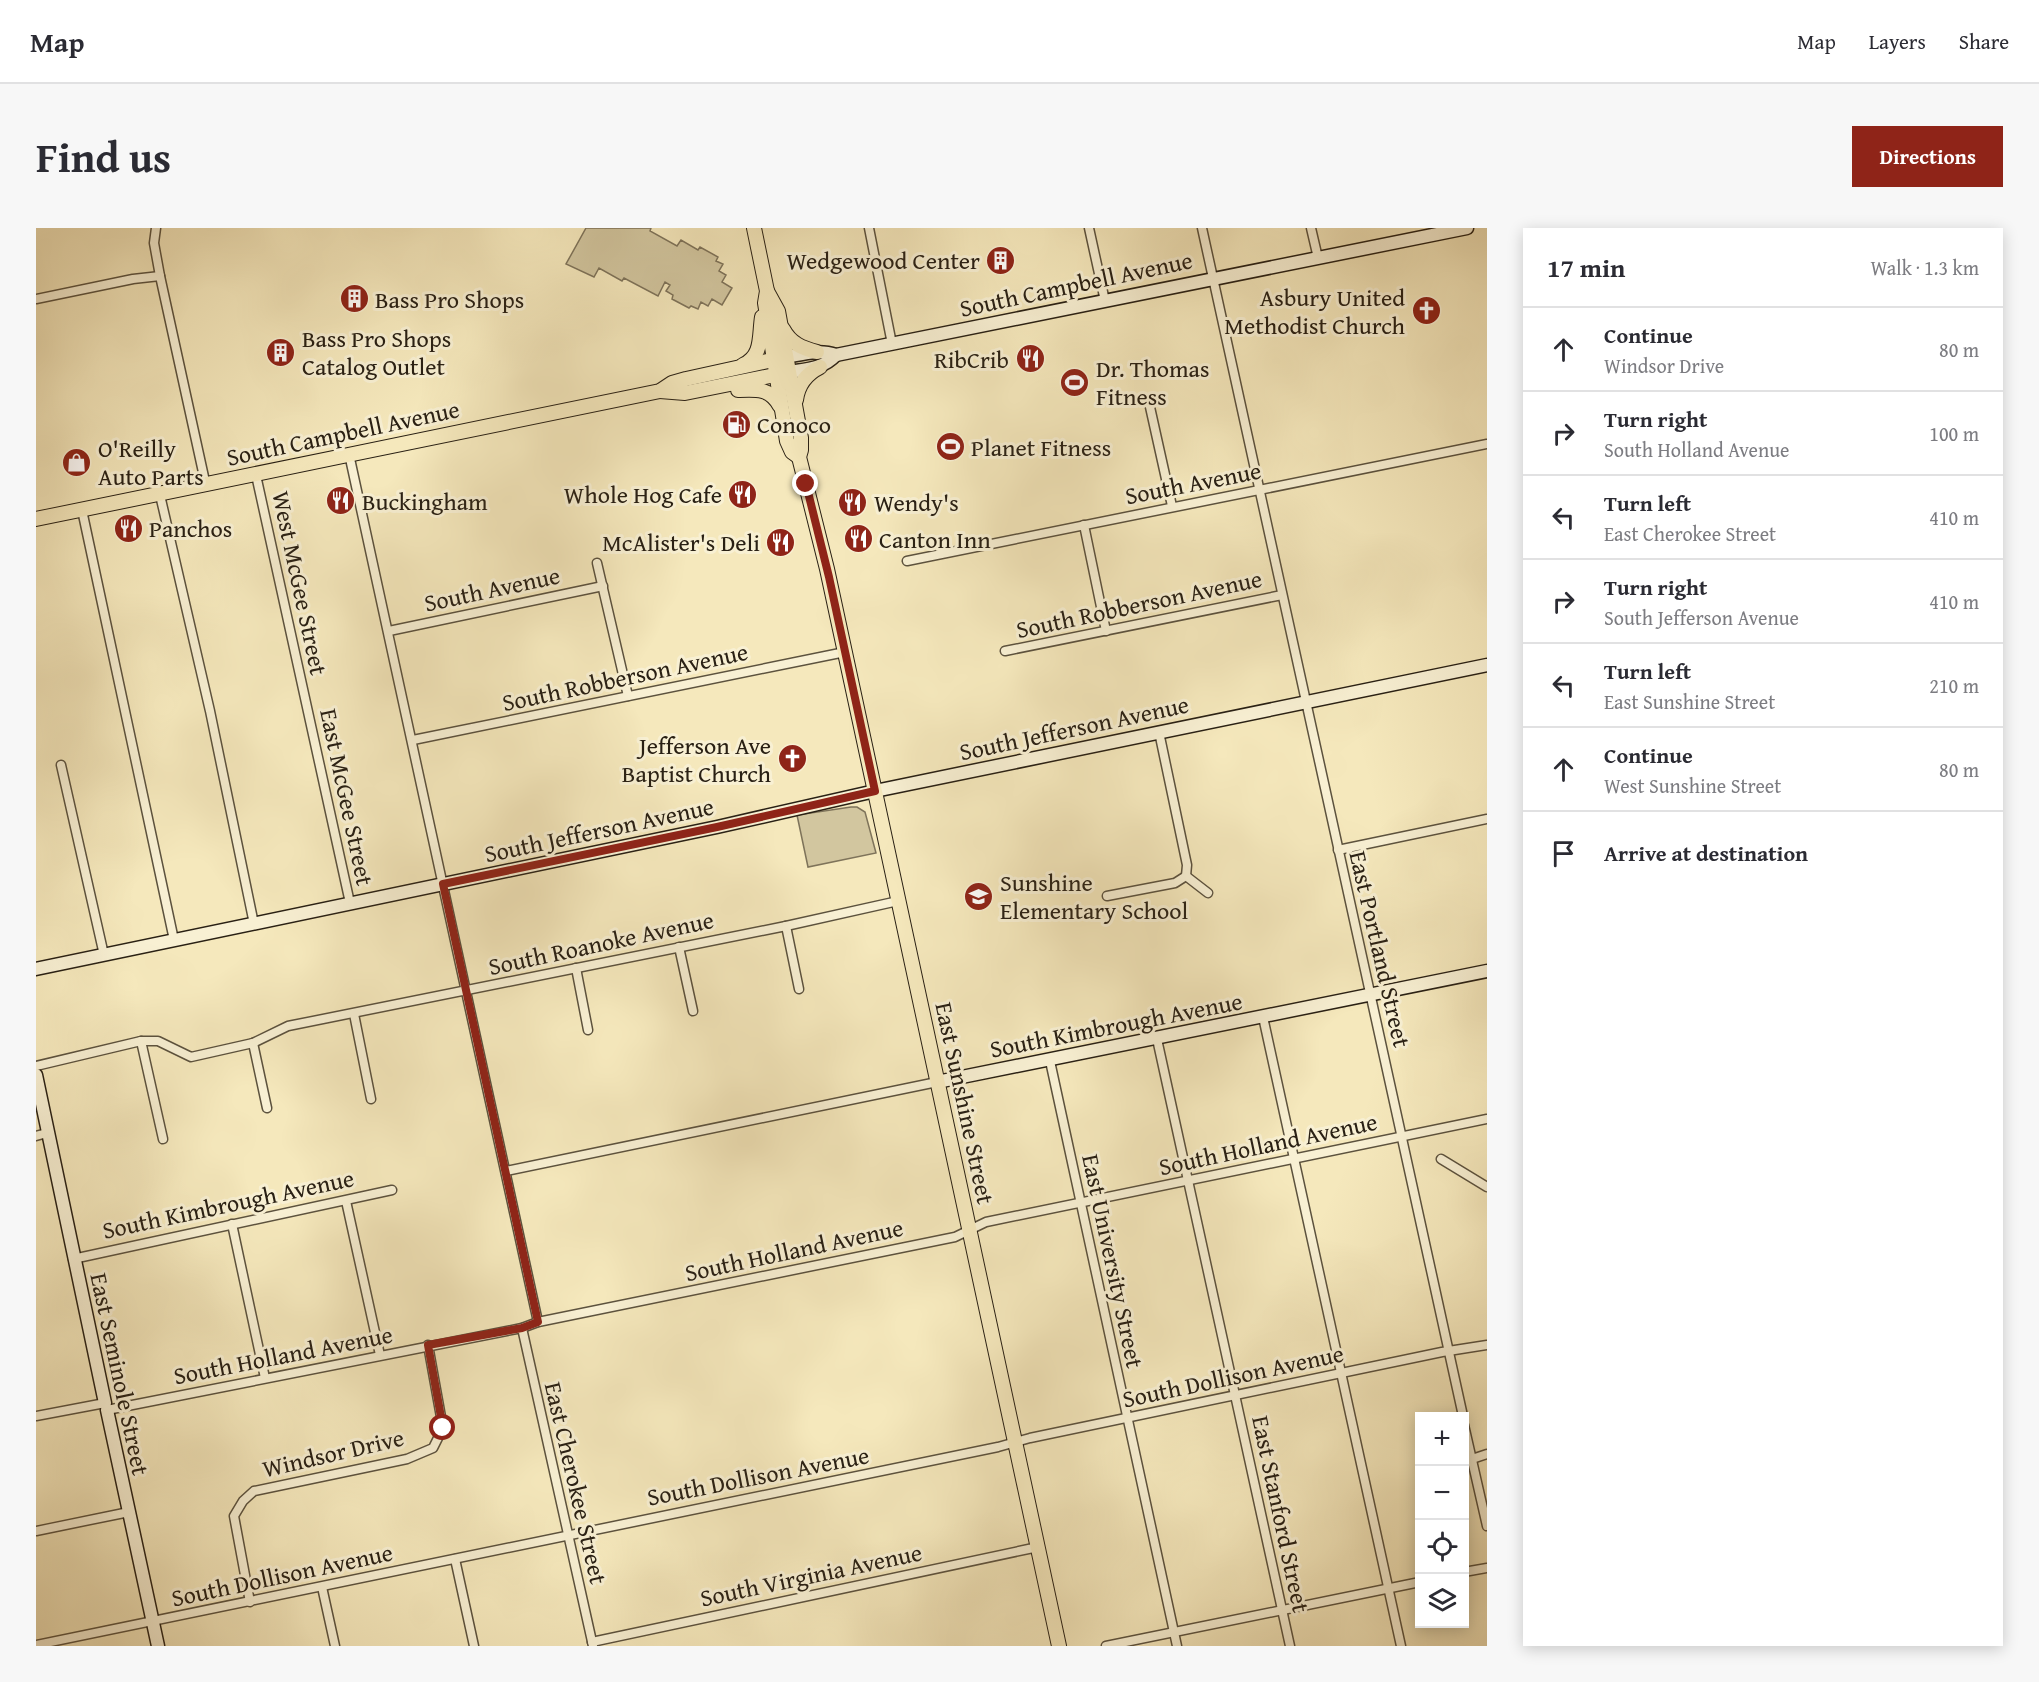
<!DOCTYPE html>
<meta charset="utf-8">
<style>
:root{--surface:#fff;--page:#f7f7f7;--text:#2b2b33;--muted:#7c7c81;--line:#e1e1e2;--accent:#8f2418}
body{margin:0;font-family:"Gentium Book Plus",serif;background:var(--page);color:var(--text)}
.controls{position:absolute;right:18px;bottom:18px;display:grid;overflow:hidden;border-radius:0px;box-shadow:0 3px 15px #0003}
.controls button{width:54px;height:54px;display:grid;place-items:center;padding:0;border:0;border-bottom:2px solid var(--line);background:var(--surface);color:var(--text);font:30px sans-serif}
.stop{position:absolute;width:18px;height:18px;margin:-14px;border:4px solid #8f2418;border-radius:50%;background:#fff}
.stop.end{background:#8f2418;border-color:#fff;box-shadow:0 2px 6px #0008}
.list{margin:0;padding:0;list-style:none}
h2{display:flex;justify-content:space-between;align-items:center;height:78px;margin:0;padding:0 24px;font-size:26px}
h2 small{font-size:20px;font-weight:400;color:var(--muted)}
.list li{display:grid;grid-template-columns:39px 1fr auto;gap:18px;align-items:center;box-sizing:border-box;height:84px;padding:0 24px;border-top:2px solid var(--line)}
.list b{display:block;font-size:22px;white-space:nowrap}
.list p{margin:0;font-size:20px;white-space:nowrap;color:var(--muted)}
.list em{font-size:20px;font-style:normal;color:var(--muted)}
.icon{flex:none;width:33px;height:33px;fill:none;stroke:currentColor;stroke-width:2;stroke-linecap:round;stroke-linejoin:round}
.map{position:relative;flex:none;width:1451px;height:1418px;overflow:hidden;border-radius:0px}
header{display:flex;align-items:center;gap:36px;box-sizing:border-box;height:84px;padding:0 30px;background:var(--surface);border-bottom:2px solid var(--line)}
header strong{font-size:28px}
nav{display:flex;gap:33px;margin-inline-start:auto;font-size:21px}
.intro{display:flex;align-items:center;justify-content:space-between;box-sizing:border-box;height:144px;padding:0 36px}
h1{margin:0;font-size:42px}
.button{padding:15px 27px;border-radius:0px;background:var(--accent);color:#fff;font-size:21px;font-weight:700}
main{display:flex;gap:36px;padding:0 36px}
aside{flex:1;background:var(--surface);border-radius:0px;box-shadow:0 3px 15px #0003}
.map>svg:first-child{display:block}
.green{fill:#d2c69f;stroke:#7e735a;stroke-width:1.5}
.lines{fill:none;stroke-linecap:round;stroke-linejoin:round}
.street-casing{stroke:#5c523e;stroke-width:11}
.secondary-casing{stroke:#292014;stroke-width:15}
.primary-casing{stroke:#292014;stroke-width:16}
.street{stroke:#f8f0d3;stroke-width:8}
.secondary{stroke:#f8f0d3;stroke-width:12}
.primary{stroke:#f5e8bc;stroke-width:14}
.route{stroke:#8f2418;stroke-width:8}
.labels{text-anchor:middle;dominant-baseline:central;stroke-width:6;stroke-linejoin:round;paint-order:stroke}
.poi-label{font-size:24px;fill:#292014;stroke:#f8f0d3;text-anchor:start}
.street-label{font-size:24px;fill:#292014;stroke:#f8f0d3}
</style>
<header>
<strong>Map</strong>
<nav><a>Map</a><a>Layers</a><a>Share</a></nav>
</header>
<div class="intro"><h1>Find us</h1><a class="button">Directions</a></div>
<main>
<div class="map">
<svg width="1451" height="1418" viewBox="0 0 1451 1418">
<rect width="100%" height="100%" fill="#f5e8bc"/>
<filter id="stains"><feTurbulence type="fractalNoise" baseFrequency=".00333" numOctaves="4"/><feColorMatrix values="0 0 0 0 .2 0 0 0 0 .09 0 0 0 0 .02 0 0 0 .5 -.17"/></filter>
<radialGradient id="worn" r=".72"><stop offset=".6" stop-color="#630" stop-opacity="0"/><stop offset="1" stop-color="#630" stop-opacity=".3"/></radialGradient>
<g class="green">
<path d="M550,0H615L614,3L641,18L645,12L662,22L664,19L682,29L680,33L687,36L683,43L690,47L686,54L696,60L686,77L676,71L672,78L665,74L662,81L655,78L653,80L636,71L637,67L630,63L634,57L629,54L622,68L588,50L586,53L563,40L558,49L530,36Z"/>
<path d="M815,579H821L829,584L840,625L772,639L761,587Z"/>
</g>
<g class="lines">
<defs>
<g id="street">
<path d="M120,0L118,15L124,48L170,258"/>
<path d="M833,0L856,116"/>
<path d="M1053,0L1069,73"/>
<path d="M1166,0L1427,1188"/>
<path d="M1275,0L1282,30"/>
<path d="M0,71L97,51L124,48"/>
<path d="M1114,179L1136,278"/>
<path d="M313,226L502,1094"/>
<path d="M220,247L314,675"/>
<path d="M124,267L174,483L218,696"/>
<path d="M46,282L138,712"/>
<path d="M1048,297L1070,403"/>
<path d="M871,333L1451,216"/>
<path d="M561,335L592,468"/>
<path d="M353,403L567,358"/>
<path d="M969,423L1246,367"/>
<path d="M1123,504L1151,637L1150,648"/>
<path d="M377,512L809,424"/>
<path d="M25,537L68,727"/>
<path d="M1302,622L1451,591"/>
<path d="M1150,648L1172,665"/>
<path d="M1071,668L1139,655L1150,648"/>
<path d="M750,698L763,761"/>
<path d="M643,719L657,783"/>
<path d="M540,740L552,802"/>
<path d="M318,786L335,871"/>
<path d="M1227,789L1365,1418"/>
<path d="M1121,811L1254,1418"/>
<path d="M105,813L127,911"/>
<path d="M217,815L231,880"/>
<path d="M1014,833L1141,1418"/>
<path d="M0,838L105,813H122L155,829L217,815L252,798L750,698L862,673"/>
<path d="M0,908L11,905"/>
<path d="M1405,931L1451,959"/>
<path d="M470,943L901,854"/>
<path d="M310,973L344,1127"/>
<path d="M196,996L229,1150"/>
<path d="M37,1031L356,962"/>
<path d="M486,1100L557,1418"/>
<path d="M0,1188L69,1175L71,1182L486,1100L502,1094L919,1009L950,994L1451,891"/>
<path d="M1428,1197L1451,1298"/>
<path d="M1436,1231L1451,1226"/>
<path d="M0,1303L93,1284"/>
<path d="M419,1331L438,1418"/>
<path d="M1428,1344L1451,1340"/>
<path d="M286,1359L299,1418"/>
<path d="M214,1374L198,1288L207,1273L218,1263L371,1231L397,1220L407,1200L392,1117"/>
<path d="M556,1414L1002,1319"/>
<path d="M0,1417L962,1219L994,1210L1406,1124L1451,1117"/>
<path d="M1070,1418L1384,1354"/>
</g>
<g id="secondary">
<path d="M750,129C768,126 783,121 800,127L1431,0"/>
<path d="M753,144C771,141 787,141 800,127"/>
<path d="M0,741L681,599L839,563L1451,437"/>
<path d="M0,847L69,1175"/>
<path d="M901,854L1451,743"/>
<path d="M71,1182L122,1418"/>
</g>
<g id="primary">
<path d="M718,0L731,63L729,75L751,213L756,224L763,229"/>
<path d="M731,63L742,83L765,210V222L763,229L791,341L1023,1418"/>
<path d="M747,101C755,116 766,120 781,124"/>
<path d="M707,137C727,128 723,108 726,89"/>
<path d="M702,162C721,161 734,160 744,178"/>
<path d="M624,163L649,165L749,145"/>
<path d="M760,172C762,156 770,146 784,139"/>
<path d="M0,291C208,250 416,204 624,163L636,155L650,151L750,129"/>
</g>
</defs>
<use href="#street" class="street-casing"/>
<use href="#secondary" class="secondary-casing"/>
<use href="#primary" class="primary-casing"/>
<use href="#street" class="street"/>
<use href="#secondary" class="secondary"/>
<use href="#primary" class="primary"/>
</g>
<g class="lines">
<path class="route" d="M407,1200L392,1117L486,1100L502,1094L407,656L681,599L839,563L793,349L770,256"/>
</g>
<defs>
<symbol id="building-disc" viewBox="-11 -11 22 22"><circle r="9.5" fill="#8f2418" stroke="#f8f0d3"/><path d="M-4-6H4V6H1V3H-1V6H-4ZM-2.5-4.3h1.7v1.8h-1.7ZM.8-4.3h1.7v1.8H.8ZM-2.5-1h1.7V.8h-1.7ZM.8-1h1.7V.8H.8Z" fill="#fff"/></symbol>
<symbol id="church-disc" viewBox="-11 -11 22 22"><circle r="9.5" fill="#8f2418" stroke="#f8f0d3"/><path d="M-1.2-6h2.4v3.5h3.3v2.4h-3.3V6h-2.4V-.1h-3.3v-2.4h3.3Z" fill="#fff"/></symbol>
<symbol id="restaurant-disc" viewBox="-11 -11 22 22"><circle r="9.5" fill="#8f2418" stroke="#f8f0d3"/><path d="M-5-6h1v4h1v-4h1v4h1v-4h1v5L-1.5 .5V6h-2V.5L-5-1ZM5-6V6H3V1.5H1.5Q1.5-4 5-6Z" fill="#fff"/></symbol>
<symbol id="stadium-disc" viewBox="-11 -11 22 22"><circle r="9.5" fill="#8f2418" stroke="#f8f0d3"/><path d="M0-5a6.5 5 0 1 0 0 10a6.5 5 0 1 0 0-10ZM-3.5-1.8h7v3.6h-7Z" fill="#fff"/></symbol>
<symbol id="fuel-disc" viewBox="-11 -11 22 22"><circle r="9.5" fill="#8f2418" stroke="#f8f0d3"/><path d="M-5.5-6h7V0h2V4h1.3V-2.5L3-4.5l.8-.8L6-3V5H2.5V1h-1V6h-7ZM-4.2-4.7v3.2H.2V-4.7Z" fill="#fff"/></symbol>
<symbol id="shop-disc" viewBox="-11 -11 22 22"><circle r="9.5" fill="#8f2418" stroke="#f8f0d3"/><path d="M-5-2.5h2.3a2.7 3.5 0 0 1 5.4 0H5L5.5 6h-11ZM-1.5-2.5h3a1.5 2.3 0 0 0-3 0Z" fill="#fff"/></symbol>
<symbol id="school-disc" viewBox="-11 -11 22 22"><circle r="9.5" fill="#8f2418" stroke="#f8f0d3"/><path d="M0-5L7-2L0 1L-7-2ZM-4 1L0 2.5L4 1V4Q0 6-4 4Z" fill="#fff"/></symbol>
</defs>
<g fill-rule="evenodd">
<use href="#building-disc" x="948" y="16" width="33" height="33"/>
<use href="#building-disc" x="302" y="54" width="33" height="33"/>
<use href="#church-disc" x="1374" y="66" width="33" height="33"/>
<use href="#building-disc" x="228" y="108" width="33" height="33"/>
<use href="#restaurant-disc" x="978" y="114" width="33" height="33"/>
<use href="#stadium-disc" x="1022" y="138" width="33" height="33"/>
<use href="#fuel-disc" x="684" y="180" width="33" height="33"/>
<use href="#stadium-disc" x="898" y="202" width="33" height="33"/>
<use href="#shop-disc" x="24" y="218" width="33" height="33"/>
<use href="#restaurant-disc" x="690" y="250" width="33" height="33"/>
<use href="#restaurant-disc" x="288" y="256" width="33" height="33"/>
<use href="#restaurant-disc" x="800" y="258" width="33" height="33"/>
<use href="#restaurant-disc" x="76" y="284" width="33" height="33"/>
<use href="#restaurant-disc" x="806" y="294" width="33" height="33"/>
<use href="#restaurant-disc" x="728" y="298" width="33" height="33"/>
<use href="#church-disc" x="740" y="514" width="33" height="33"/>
<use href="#school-disc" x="926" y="652" width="33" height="33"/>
</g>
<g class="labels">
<g class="poi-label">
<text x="944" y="32" text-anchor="end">Wedgewood Center</text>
<text x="1369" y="69" text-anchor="end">Asbury United<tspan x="1369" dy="28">Methodist Church</tspan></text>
<text x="339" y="71">Bass Pro Shops</text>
<text x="266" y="110">Bass Pro Shops<tspan x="266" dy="28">Catalog Outlet</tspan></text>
<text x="973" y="131" text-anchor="end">RibCrib</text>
<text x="1060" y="140">Dr. Thomas<tspan x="1060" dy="28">Fitness</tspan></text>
<text x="721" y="196">Conoco</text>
<text x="935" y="219">Planet Fitness</text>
<text x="62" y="220">O'Reilly<tspan x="62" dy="28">Auto Parts</tspan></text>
<text x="686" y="266" text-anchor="end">Whole Hog Cafe</text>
<text x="326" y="273">Buckingham</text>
<text x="838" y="274">Wendy's</text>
<text x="113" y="300">Panchos</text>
<text x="843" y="311">Canton Inn</text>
<text x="724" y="314" text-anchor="end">McAlister's Deli</text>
<text x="735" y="517" text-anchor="end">Jefferson Ave<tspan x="735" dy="28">Baptist Church</tspan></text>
<text x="964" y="654">Sunshine<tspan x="964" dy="28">Elementary School</tspan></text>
</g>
<g class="street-label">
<text transform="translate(1040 56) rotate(-12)">South Campbell Avenue</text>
<text transform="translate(307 205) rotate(-12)">South Campbell Avenue</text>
<text transform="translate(1157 255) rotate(-11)">South Avenue</text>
<text transform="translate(264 355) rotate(78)">West McGee Street</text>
<text transform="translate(456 361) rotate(-12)">South Avenue</text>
<text transform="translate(1103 376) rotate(-12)">South Robberson Avenue</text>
<text transform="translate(589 449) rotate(-12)">South Robberson Avenue</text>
<text transform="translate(1038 500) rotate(-12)">South Jefferson Avenue</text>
<text transform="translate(311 569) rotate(78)">East McGee Street</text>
<text transform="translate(563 602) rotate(-12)">South Jefferson Avenue</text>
<text transform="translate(565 715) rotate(-12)">South Roanoke Avenue</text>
<text transform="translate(1344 721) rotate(77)">East Portland Street</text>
<text transform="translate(1080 797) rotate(-11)">South Kimbrough Avenue</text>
<text transform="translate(929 875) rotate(78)">East Sunshine Street</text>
<text transform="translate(1232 916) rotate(-12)">South Holland Avenue</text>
<text transform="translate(192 976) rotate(-12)">South Kimbrough Avenue</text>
<text transform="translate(758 1022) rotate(-12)">South Holland Avenue</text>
<text transform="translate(1077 1033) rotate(78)">East University Street</text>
<text transform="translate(247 1127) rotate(-11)">South Holland Avenue</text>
<text transform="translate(84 1146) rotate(78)">East Seminole Street</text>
<text transform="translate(1197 1148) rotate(-12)">South Dollison Avenue</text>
<text transform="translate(297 1225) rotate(-13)">Windsor Drive</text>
<text transform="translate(722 1248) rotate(-11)">South Dollison Avenue</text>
<text transform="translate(540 1255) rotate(77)">East Cherokee Street</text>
<text transform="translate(1245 1286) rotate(78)">East Stanford Street</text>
<text transform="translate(246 1347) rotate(-12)">South Dollison Avenue</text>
<text transform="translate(775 1347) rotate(-12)">South Virginia Avenue</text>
</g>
</g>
<rect width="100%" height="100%" filter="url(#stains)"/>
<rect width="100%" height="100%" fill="url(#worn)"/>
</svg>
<div class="controls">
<button>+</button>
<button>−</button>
<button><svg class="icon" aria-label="locate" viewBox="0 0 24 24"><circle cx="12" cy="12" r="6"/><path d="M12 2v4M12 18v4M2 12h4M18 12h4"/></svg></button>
<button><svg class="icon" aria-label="layers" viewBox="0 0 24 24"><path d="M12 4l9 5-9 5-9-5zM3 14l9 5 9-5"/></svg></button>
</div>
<div class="stop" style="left:407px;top:1200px"></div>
<div class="stop end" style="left:770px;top:256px"></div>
</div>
<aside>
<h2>17 min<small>Walk · 1.3 km</small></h2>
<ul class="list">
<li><svg class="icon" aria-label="ahead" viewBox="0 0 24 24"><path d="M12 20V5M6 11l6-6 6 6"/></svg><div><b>Continue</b><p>Windsor Drive</p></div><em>80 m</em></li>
<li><svg class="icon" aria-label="right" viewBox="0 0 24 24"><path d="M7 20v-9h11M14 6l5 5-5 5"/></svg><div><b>Turn right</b><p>South Holland Avenue</p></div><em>100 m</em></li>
<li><svg class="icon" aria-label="left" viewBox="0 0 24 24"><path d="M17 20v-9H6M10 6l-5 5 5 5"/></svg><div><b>Turn left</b><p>East Cherokee Street</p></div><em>410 m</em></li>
<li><svg class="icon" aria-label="right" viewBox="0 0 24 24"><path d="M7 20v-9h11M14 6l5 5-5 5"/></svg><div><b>Turn right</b><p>South Jefferson Avenue</p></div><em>410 m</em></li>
<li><svg class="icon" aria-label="left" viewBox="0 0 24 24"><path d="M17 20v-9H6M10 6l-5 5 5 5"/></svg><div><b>Turn left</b><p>East Sunshine Street</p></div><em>210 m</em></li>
<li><svg class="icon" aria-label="ahead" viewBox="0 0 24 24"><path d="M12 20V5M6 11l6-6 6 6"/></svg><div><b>Continue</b><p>West Sunshine Street</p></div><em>80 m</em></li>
<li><svg class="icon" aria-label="arrive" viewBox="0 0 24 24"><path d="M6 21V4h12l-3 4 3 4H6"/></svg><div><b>Arrive at destination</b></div></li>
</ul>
</aside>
</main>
